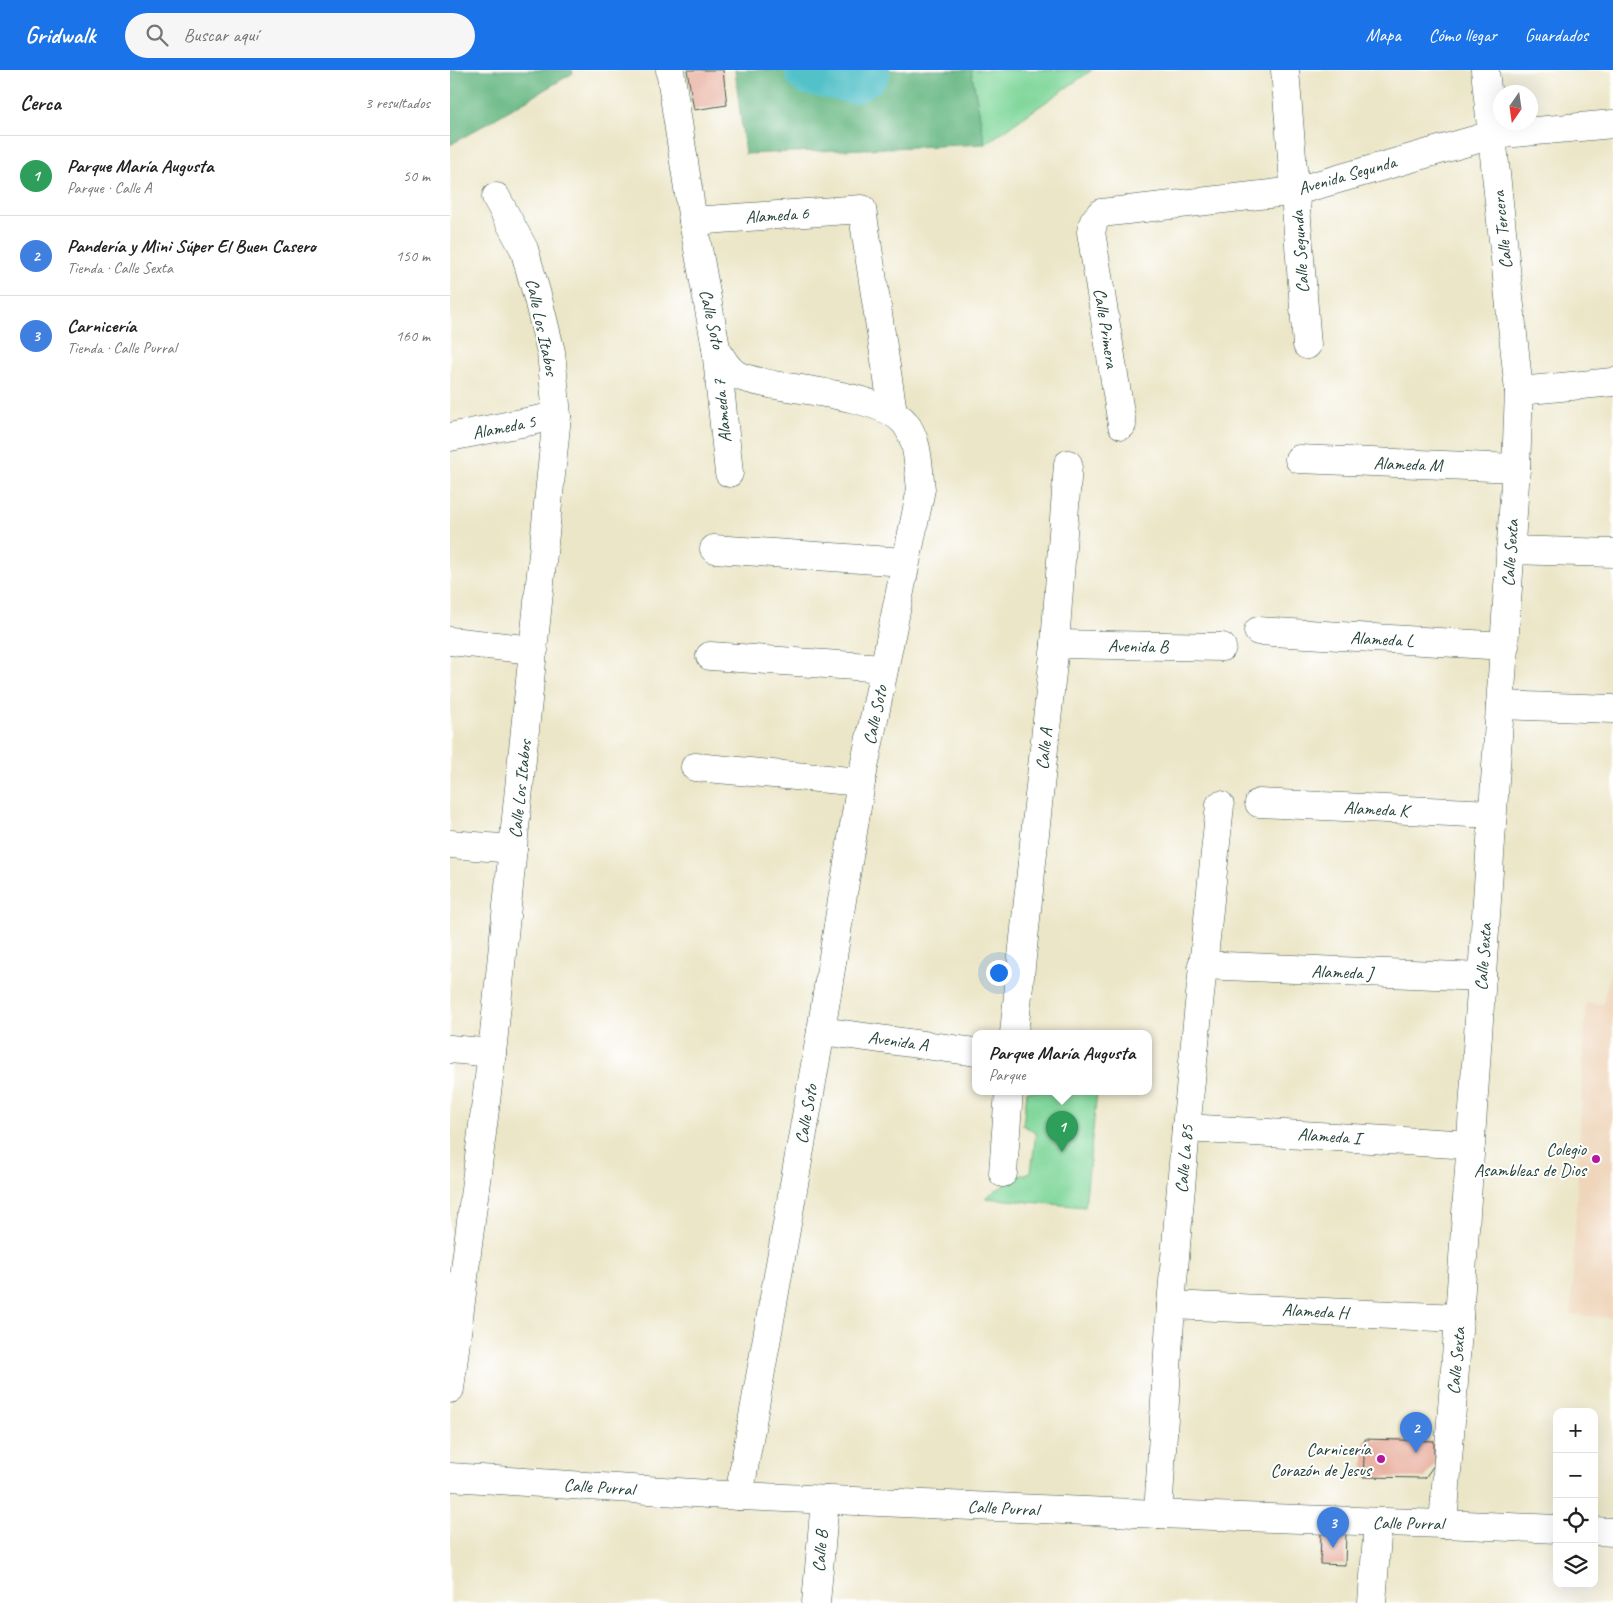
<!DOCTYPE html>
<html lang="es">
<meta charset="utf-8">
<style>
:root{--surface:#fff;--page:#f6f6f6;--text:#222;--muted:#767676;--line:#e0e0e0;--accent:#1a73e8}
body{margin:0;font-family:Caveat,sans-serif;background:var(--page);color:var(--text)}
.controls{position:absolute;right:15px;bottom:15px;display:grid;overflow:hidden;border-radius:10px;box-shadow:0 5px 20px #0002}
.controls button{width:45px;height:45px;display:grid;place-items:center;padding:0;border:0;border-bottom:1px solid var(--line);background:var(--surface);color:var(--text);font:25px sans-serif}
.compass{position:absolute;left:1043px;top:15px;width:45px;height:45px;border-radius:50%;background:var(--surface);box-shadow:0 5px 20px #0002;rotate:193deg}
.you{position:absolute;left:548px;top:902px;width:18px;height:18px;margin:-12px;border:4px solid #fff;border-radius:50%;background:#1a73e8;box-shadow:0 0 0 8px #1a73e833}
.badge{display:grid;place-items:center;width:32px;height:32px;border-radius:50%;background:var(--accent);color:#fff;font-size:16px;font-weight:700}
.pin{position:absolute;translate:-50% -41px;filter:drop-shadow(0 1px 2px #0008)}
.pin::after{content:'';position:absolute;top:26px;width:18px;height:15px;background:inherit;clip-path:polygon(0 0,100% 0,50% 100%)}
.popup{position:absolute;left:522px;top:960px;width:180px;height:65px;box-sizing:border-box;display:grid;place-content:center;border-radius:10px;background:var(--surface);filter:drop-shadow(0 1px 4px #0005);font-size:16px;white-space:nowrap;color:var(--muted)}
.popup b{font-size:19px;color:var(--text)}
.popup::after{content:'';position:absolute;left:50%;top:100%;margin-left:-10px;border:10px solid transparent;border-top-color:var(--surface)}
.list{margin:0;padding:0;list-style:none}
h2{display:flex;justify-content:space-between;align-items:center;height:65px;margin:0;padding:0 20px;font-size:21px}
h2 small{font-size:16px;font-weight:400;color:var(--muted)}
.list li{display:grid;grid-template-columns:32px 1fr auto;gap:15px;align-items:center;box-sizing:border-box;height:80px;padding:0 20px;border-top:1px solid var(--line)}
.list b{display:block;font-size:19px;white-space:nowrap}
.list p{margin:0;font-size:16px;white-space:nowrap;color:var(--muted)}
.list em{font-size:16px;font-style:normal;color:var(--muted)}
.icon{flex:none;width:28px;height:28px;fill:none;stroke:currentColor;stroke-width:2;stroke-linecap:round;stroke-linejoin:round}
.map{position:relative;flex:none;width:1163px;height:1533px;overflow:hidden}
header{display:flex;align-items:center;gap:30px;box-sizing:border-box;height:70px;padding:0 25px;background:var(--accent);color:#fff}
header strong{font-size:24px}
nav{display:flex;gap:28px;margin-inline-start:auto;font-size:18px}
.search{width:350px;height:45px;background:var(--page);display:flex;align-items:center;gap:12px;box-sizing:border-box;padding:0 18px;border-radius:28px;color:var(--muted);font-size:19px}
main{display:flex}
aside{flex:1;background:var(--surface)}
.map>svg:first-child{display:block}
.built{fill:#efd6bb}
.green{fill:#81d79b;stroke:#508a68}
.forest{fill:#68b883;stroke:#447a5c}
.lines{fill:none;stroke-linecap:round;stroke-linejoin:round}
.river{stroke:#53c1c8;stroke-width:51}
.building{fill:#e7aa99}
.minor-casing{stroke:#3e564a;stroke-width:29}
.minor{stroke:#fff;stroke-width:28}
.poi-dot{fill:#b5179e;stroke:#fff;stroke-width:2}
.labels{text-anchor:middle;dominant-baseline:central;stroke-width:4;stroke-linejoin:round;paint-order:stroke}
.street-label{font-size:18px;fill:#1f3d34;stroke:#fff}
.poi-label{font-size:18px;fill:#1f3d34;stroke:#fff;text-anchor:end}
</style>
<header>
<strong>Gridwalk</strong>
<div class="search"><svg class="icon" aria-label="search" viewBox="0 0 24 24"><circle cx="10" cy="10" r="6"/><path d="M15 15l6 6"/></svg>Buscar aquí</div>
<nav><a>Mapa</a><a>Cómo llegar</a><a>Guardados</a></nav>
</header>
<main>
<aside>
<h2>Cerca<small>3 resultados</small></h2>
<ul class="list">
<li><span class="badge" style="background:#2e9e5b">1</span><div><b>Parque María Augusta</b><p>Parque · Calle A</p></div><em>50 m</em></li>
<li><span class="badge" style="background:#3f7fe0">2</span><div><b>Pandería y Mini Súper El Buen Casero</b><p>Tienda · Calle Sexta</p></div><em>150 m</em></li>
<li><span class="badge" style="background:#3f7fe0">3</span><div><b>Carnicería</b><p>Tienda · Calle Purral</p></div><em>160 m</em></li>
</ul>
</aside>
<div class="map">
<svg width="1163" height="1533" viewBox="0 0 1163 1533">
<rect width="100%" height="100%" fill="#fff"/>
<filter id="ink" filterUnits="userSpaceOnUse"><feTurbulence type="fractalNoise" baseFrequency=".02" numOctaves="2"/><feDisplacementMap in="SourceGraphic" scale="10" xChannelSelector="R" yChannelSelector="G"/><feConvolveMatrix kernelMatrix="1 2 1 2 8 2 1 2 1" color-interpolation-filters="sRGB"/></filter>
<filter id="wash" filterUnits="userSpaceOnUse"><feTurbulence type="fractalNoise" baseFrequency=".0096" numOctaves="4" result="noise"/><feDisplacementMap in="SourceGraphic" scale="20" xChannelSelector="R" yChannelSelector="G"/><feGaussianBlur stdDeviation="1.12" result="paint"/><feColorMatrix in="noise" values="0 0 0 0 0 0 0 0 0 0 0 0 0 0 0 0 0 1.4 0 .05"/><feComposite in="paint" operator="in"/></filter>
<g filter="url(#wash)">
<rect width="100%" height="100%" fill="#ece6c8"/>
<path class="built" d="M1163,890V1248L1121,1244L1136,933L1153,934Z"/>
<g class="green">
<path d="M521,0H642L535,74Z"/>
<path d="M577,1021H647L635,1137L535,1128L566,1107L581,1102L586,1063L573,1055Z"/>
</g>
<g class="forest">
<path d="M0,0H122L123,3L0,75Z"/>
<path d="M285,0H521L535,74L295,84Z"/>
</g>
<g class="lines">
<path class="river" d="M360,0L403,8L415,0"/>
</g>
<g id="blocks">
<g class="building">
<path d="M237,0H273L277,35L244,40Z"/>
<path d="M915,1369L984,1371V1395L975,1408L913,1407Z"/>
<path d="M871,1462L896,1463L895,1495L870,1494Z"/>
</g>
</g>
</g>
<g filter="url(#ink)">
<use href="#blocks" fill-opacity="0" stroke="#3e564a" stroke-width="1"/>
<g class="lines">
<defs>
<g id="minor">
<path d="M220,0L243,151L266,278C271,288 277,299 287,305C297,310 312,312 324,315C356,320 435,328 455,353C469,371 468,397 471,419L411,712L371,961L289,1426"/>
<path d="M835,0L857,275"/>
<path d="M243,151L412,139L443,342"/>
<path d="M266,278L279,403"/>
<path d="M1069,321L1163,312"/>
<path d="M672,355L641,162L644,151L651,143L846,121L1042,65L1163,54"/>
<path d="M0,367L107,346"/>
<path d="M849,389L1066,398"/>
<path d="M264,479L455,492"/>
<path d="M1060,480L1163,483"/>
<path d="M808,561L1055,576"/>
<path d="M0,571L84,580"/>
<path d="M605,574L772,577"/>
<path d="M260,586L434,598"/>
<path d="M1050,635L1163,639"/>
<path d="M245,697L411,712"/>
<path d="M809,733L1042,744"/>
<path d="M0,774L63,779"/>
<path d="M752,895L1032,907"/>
<path d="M371,961L526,982"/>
<path d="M564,963L605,574L618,394"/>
<path d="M0,979L42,983"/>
<path d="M736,1058L1021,1075"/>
<path d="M553,1103L559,1021"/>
<path d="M721,1235L1009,1248"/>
<path d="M0,1319L42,983L107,346L101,282L87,225L74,179L46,127"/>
<path d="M0,1407L289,1426L708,1444L993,1454L1107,1459"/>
<path d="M708,1444L721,1235L736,1058L770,735"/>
<path d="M993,1454L1009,1248L1066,398L1069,321L1035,0"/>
<path d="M1144,1461L1163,1462"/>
<path d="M366,1533L375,1430"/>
<path d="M922,1533L928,1453"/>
</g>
</defs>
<use href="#minor" class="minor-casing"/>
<use href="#minor" class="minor"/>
</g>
</g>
<g class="poi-dot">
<circle cx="1146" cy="1089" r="5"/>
<circle cx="931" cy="1389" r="5"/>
</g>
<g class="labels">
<g class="street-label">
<text transform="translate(897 105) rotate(-16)">Avenida Segunda</text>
<text transform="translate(327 145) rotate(-4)">Alameda 6</text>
<text transform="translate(1052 160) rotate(-96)">Calle Tercera</text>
<text transform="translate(850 182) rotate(-94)">Calle Segunda</text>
<text transform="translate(262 249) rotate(77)">Calle Soto</text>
<text transform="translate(92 257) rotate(78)">Calle Los Itabos</text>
<text transform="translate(656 258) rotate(81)">Calle Primera</text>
<text transform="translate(272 341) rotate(-96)">Alameda 7</text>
<text transform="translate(54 357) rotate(-11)">Alameda 5</text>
<text transform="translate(958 394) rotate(2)">Alameda M</text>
<text transform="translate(1060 483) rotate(-86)">Calle Sexta</text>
<text transform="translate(932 569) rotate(3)">Alameda L</text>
<text transform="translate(688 576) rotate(1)">Avenida B</text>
<text transform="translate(425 645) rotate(-78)">Calle Soto</text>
<text transform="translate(594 679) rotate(-84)">Calle A</text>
<text transform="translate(70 719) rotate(-84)">Calle Los Itabos</text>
<text transform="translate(926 739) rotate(3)">Alameda K</text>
<text transform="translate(1033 887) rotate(-86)">Calle Sexta</text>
<text transform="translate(892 902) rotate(2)">Alameda J</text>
<text transform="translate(448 971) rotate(8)">Avenida A</text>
<text transform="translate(356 1044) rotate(-80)">Calle Soto</text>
<text transform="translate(879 1066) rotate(4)">Alameda I</text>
<text transform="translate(734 1089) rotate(-85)">Calle La 85</text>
<text transform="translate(865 1241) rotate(3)">Alameda H</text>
<text transform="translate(1006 1291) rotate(-85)">Calle Sexta</text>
<text transform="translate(149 1417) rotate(4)">Calle Purral</text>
<text transform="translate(553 1438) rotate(3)">Calle Purral</text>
<text transform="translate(958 1453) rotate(1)">Calle Purral</text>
<text transform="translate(370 1481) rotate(-85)">Calle B</text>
</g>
<g class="poi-label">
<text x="1136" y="1079">Colegio<tspan x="1136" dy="21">Asambleas de Dios</tspan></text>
<text x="921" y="1379">Carnicería<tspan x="921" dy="21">Corazón de Jesus</tspan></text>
</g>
</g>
</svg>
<div class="controls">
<button>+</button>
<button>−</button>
<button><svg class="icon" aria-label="locate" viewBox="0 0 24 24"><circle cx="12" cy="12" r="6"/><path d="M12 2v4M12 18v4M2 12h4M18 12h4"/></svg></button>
<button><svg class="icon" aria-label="layers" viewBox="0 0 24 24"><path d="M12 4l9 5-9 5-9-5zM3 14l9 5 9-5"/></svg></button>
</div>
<svg class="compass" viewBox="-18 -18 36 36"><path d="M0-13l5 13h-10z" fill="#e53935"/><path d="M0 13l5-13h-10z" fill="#767676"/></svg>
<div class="you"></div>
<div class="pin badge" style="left:612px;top:1082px;background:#2e9e5b">1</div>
<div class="popup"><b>Parque María Augusta</b>Parque</div>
<div class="pin badge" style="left:966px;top:1383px;background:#3f7fe0">2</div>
<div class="pin badge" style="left:883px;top:1478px;background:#3f7fe0">3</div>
</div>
</main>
